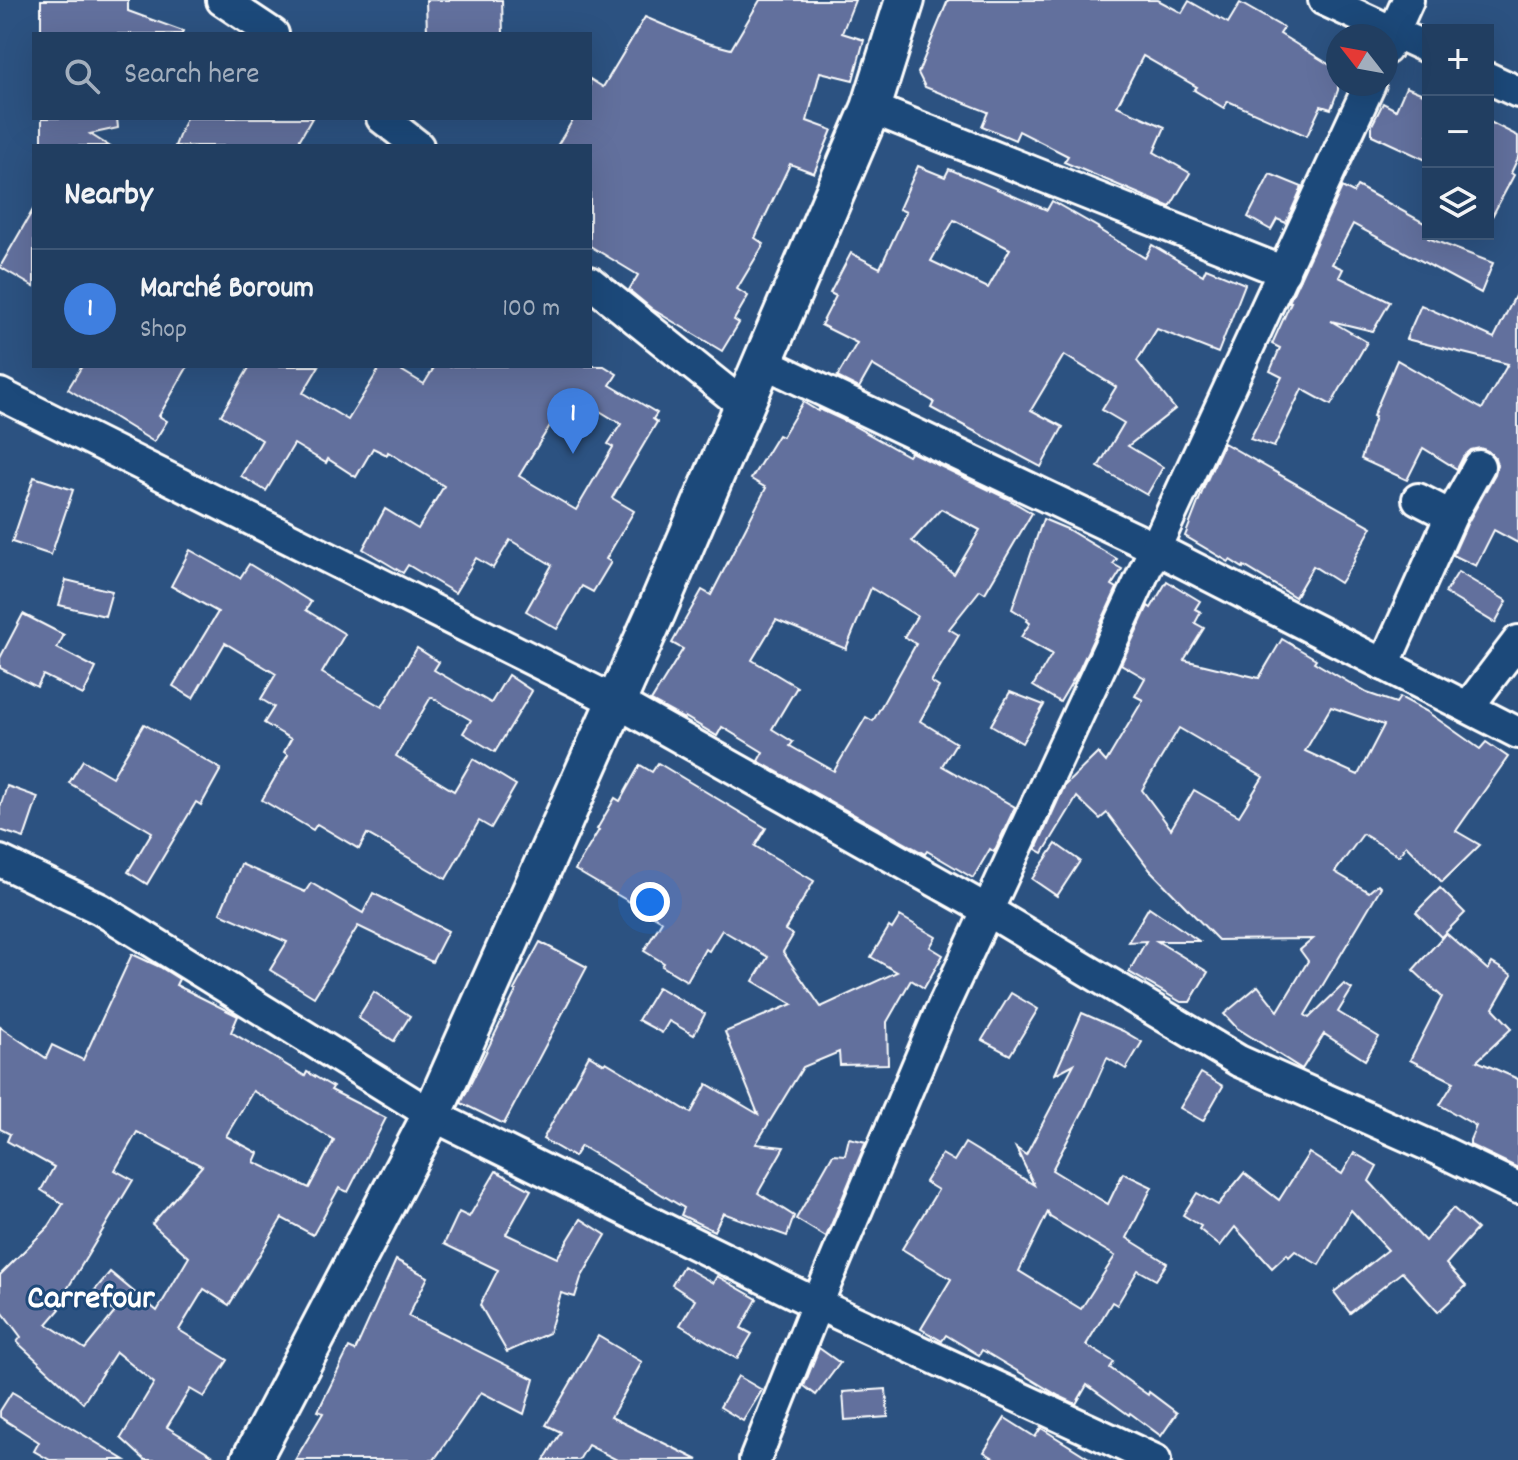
<!DOCTYPE html>
<meta charset="utf-8">
<style>
:root{--surface:#213e61;--page:#2d496a;--text:#f1f3f6;--muted:#a2aebd;--line:#3e5776;--accent:#ff9aa2}
body{margin:0;font-family:Dekko,sans-serif;background:var(--page);color:var(--text)}
.controls{position:absolute;right:24px;top:24px;display:grid;overflow:hidden;border-radius:0px;box-shadow:0 8px 32px #0002}
.controls button{width:72px;height:72px;display:grid;place-items:center;padding:0;border:0;border-bottom:2px solid var(--line);background:var(--surface);color:var(--text);font:40px sans-serif}
.compass{position:absolute;left:1326px;top:24px;width:72px;height:72px;border-radius:50%;background:var(--surface);box-shadow:0 8px 32px #0002;rotate:301deg}
.you{position:absolute;left:650px;top:902px;width:28px;height:28px;margin:-20px;border:6px solid #fff;border-radius:50%;background:#1a73e8;box-shadow:0 0 0 12px #1a73e833}
.badge{display:grid;place-items:center;width:52px;height:52px;border-radius:50%;background:var(--accent);color:#fff;font-size:26px;font-weight:700}
.pin{position:absolute;translate:-50% -66px;filter:drop-shadow(0 2px 4px #0008)}
.pin::after{content:'';position:absolute;top:42px;width:28px;height:24px;background:inherit;clip-path:polygon(0 0,100% 0,50% 100%)}
.list{margin:0;padding:0;list-style:none}
h2{display:flex;justify-content:space-between;align-items:center;height:104px;margin:0;padding:0 32px;font-size:34px}
h2 small{font-size:26px;font-weight:400;color:var(--muted)}
.list li{display:grid;grid-template-columns:52px 1fr auto;gap:24px;align-items:center;box-sizing:border-box;height:120px;padding:0 32px;border-top:2px solid var(--line)}
.list b{display:block;font-size:30px;white-space:nowrap}
.list p{margin:0;font-size:26px;white-space:nowrap;color:var(--muted)}
.list em{font-size:26px;font-style:normal;color:var(--muted)}
.icon{flex:none;width:44px;height:44px;fill:none;stroke:currentColor;stroke-width:2;stroke-linecap:round;stroke-linejoin:round}
.map{position:relative;flex:none;width:1518px;height:1460px;overflow:hidden}
.search{position:absolute;background:var(--surface);box-shadow:0 8px 32px #0002;left:32px;top:32px;width:560px;height:88px;display:flex;align-items:center;gap:20px;box-sizing:border-box;padding:0 28px;border-radius:0px;color:var(--muted);font-size:30px}
.panel{position:absolute;background:var(--surface);box-shadow:0 8px 32px #0002;left:32px;top:144px;width:560px;height:224px;border-radius:0px}
.map>svg:first-child{display:block}
.building{fill:#62709d;stroke:#fff;stroke-width:2;fill-rule:evenodd}
.lines{fill:none;stroke-linecap:round;stroke-linejoin:round}
.minor-casing{stroke:#fff;stroke-width:36}
.tertiary-casing{stroke:#fff;stroke-width:44}
.minor{stroke:#1f4a7a;stroke-width:30}
.tertiary{stroke:#1f4a7a;stroke-width:38}
.labels{text-anchor:middle;dominant-baseline:central;stroke-width:6;stroke-linejoin:round;paint-order:stroke}
.district-label{font-size:34px;font-weight:bold;fill:#fff;stroke:#1f4a7a}
</style>
<div class="map">
<svg width="1518" height="1460" viewBox="0 0 1518 1460">
<rect width="100%" height="100%" fill="#2c5281"/>
<filter id="ink" filterUnits="userSpaceOnUse"><feTurbulence type="fractalNoise" baseFrequency=".0125" numOctaves="2"/><feDisplacementMap in="SourceGraphic" scale="16" xChannelSelector="R" yChannelSelector="G"/><feConvolveMatrix kernelMatrix="1 2 1 2 8 2 1 2 1" color-interpolation-filters="sRGB"/></filter>
<g filter="url(#ink)">
<g class="building">
<path d="M41,0H128V11L183,31L182,34H41Z"/>
<path d="M426,0H502L503,34H427Z"/>
<path d="M760,0H855L842,33L864,40L853,80L820,72L807,121L832,130L814,173L790,164L755,238L764,244L737,289L748,296L734,320L739,323L722,351L652,309L629,290L638,275L590,246V146H557L574,118H590V79L603,87L645,17L704,42L731,49Z"/>
<path d="M948,0H1158L1182,13L1189,1L1228,23L1240,3L1284,28L1280,34L1338,70V90L1331,109L1321,106L1307,136L1228,101L1224,108L1194,90L1197,87L1143,56L1117,106L1165,127L1154,152L1190,173L1170,207L1064,162L1068,156L1019,131L1015,140L982,126L988,112L925,87L918,73Z"/>
<path d="M1406,87L1428,96V161L1372,135V125L1383,103L1396,110Z"/>
<path d="M42,118H117L118,128L90,134L109,146H42Z"/>
<path d="M186,118H312L296,146H175Z"/>
<path d="M1488,121L1518,136V158L1511,173L1514,175L1488,224Z"/>
<path d="M918,166L945,177L949,169L1047,210L1052,201L1099,228L1098,229L1145,258L1152,245L1203,275L1206,268L1245,284L1218,353L1157,329L1137,361L1175,409L1128,446L1163,467L1147,495L1098,467L1124,423L1102,410L1116,387L1064,355L1031,410L1063,427L1041,467L931,408L934,402L872,365L859,388L837,377L857,343L821,325L836,296L830,293L851,253L880,268L906,212L899,209ZM954,220L1010,249L988,288L931,261Z"/>
<path d="M1270,174L1302,187L1286,223L1277,219L1271,230L1248,217Z"/>
<path d="M1357,186L1428,225V238L1493,263L1481,293L1353,224L1332,264L1343,269L1339,277L1390,302L1373,331L1331,321L1367,342L1331,405L1302,389L1274,447L1250,439L1282,377L1270,371L1280,348L1272,344L1291,302H1289L1342,187L1353,193Z"/>
<path d="M34,208V287L0,267Z"/>
<path d="M1518,290V543L1494,530L1476,566L1453,555L1467,524L1495,474L1497,465L1495,458L1488,451L1480,448L1471,450L1463,457L1457,469L1423,448L1407,480L1361,459L1375,417L1373,416L1397,360L1482,409L1508,364L1406,339L1421,305L1494,338Z"/>
<path d="M82,366H188L159,416L167,421L154,442L68,389Z"/>
<path d="M250,366H319L303,393L348,420L381,366H394L424,384L435,366H604L617,374L610,385L657,413L653,419L657,422L612,498L634,511L606,559L611,562L593,592L582,586L557,629L526,611L552,565L510,540L493,568L476,558L455,593L408,565L403,573L363,549L385,509L418,529L444,486L388,452L387,455L373,448L356,477L328,459L326,463L294,444L266,491L241,476L262,440L221,415ZM570,393L621,424L608,444L613,447L576,510L519,476Z"/>
<path d="M803,402L818,411L819,409L845,421L908,456L911,452L1008,499L1032,513L985,593L980,590L949,629L959,635L931,682L939,687L920,721L956,743L942,766L1015,807L994,852L990,849L973,878L927,851L925,854L758,761L763,752L722,727L717,736L685,717L684,719L651,701L683,649L672,643L702,590L711,595L766,488L751,479L778,435L782,437ZM941,509L980,530L954,574L912,541ZM871,588L917,616L904,637L916,644L873,721L866,717L834,771L790,746L793,742L772,729L797,687L752,660L776,620L846,649Z"/>
<path d="M1224,443L1372,527L1354,559L1355,560L1340,583L1313,566L1295,597L1244,566L1243,568L1230,560L1229,562L1185,536L1206,482Z"/>
<path d="M34,477L73,490L51,555L12,542Z"/>
<path d="M1043,519L1067,529L1117,559L1113,564L1122,569L1112,585L1117,588L1079,670L1060,702L1033,686L1052,654L1021,637L1030,623L1027,621L1028,619L1012,609Z"/>
<path d="M190,550L240,578L249,564L311,602L306,610L345,634L322,673L382,707L417,648L439,662L434,670L491,703L508,675L532,691L495,752L463,733L471,720L431,697L396,756L454,791L473,759L516,785L491,828L479,821L446,879L367,834L359,849L317,824L313,830L262,800L288,755L284,752L291,739L264,723L274,707L261,699L276,674L225,643L193,698L173,686L218,612L171,586Z"/>
<path d="M1458,572L1507,601L1495,623L1445,593Z"/>
<path d="M66,580L112,591L105,616L59,605Z"/>
<path d="M1167,581L1200,601L1195,609L1201,612L1195,623L1204,628L1184,660L1259,678L1282,639L1316,659L1314,662L1367,693L1396,703L1400,697L1426,711L1480,749L1486,742L1508,757L1456,831L1480,845L1442,882L1406,845L1399,856L1363,834L1335,872L1369,892L1378,884L1381,887L1305,1015L1309,1018L1344,984L1352,989L1338,1012L1379,1037L1365,1060L1324,1034L1302,1069L1237,1028L1224,1014L1258,986L1278,1011L1308,961L1300,950L1313,939L1218,940L1150,870L1107,813L1100,819L1077,797L1043,853L1036,849L1065,785L1098,753L1106,762L1143,700L1135,696L1145,678L1121,664L1148,606L1151,608ZM1331,707L1384,725L1358,775L1305,751ZM1179,728L1263,777L1239,816L1194,790L1171,829L1142,790Z"/>
<path d="M23,614L64,635L57,648L96,668L83,695L43,675L37,687L0,668V658Z"/>
<path d="M1010,692L1044,705L1022,743L991,725Z"/>
<path d="M144,724L221,769L201,805L196,802L147,884L128,872L152,832L69,783L83,760L112,777Z"/>
<path d="M658,763L766,828L755,846L814,881L785,930L793,935L783,952L821,1007L897,972L871,957L889,927L892,929L900,916L936,937L930,947L943,955L924,988L911,980L887,1022L888,1064L840,1065L839,1052L803,1067L756,1144L784,1147L758,1193L794,1216L787,1236L723,1213L714,1231L681,1215L684,1208L581,1146L574,1157L543,1139L589,1055L604,1064L606,1062L691,1113L707,1084L758,1114L725,1032L792,1004L753,981L768,957L722,930L709,951L705,949L687,981L662,966L664,963L644,951L662,921L575,870L599,830L597,829L615,798L620,801L640,765L652,772Z"/>
<path d="M7,786L38,797L24,838L0,830V807Z"/>
<path d="M1056,844L1080,861L1057,896L1032,879Z"/>
<path d="M241,864L305,892L311,883L363,913L373,893L448,931L432,962L358,926L314,997L270,970L287,942L220,913Z"/>
<path d="M1440,888L1465,913L1441,937L1416,912Z"/>
<path d="M1149,907L1199,941H1157L1208,972L1190,1002H1181L1129,972L1146,941L1128,942Z"/>
<path d="M1446,933L1488,970L1492,963L1512,975L1493,1008L1512,1028L1477,1061L1518,1079V1168L1470,1145V1140L1476,1126L1440,1105L1454,1082L1410,1060L1442,997L1413,970Z"/>
<path d="M540,942L587,967L504,1124L461,1103L516,991L514,990Z"/>
<path d="M132,954L160,967L179,979L176,985L238,1016L231,1032L305,1076L307,1072L333,1087L331,1090L386,1118L348,1192L339,1188L313,1235L282,1218L229,1305L204,1289L179,1330L228,1360L204,1397L190,1389L167,1427L220,1460H145L121,1438L154,1383L116,1352L83,1403L17,1342L21,1337L0,1309V1275L49,1226L63,1204L41,1190L54,1167L7,1141L10,1134L0,1129V1027L46,1058L52,1045L83,1060ZM253,1091L334,1140L309,1188L254,1162L258,1153L226,1136ZM137,1132L202,1166L152,1224L189,1257L157,1311L110,1272L89,1297L115,1312L85,1349L47,1324L60,1309L57,1306L133,1180L115,1170Z"/>
<path d="M658,987L705,1014L694,1035L669,1021L662,1033L638,1020Z"/>
<path d="M374,992L410,1016L394,1041L358,1018Z"/>
<path d="M1011,993L1038,1009L1010,1055L982,1040Z"/>
<path d="M1082,1013L1123,1031L1142,1042L1126,1069L1107,1058L1085,1107L1052,1170L1108,1204L1123,1173L1152,1187L1127,1238L1167,1263L1156,1280L1138,1270L1117,1305L1112,1302L1086,1345L1114,1362L1110,1368L1148,1395L1149,1392L1177,1413L1161,1436L1130,1413L1129,1415L1087,1385L1076,1404L1059,1396L982,1350L979,1355L946,1335L942,1341L921,1329L951,1279L902,1249L938,1190L925,1182L942,1154L954,1161L965,1143L1034,1185L1016,1148L1026,1155L1074,1064L1055,1074ZM1048,1212L1050,1217L1115,1256L1081,1309L1019,1271Z"/>
<path d="M1201,1073L1223,1086L1203,1121L1180,1108Z"/>
<path d="M849,1138L866,1142L826,1237L796,1219L833,1154L845,1155Z"/>
<path d="M1309,1153L1342,1174L1354,1153L1377,1166L1369,1181L1425,1241L1453,1208L1477,1229L1446,1264L1466,1286L1438,1312L1402,1272L1350,1313L1334,1292L1388,1250L1351,1210L1319,1265L1295,1251L1289,1257L1287,1254L1272,1268L1235,1227L1220,1246L1199,1229L1201,1226L1183,1215L1197,1193L1218,1205L1244,1173L1279,1200Z"/>
<path d="M496,1171L531,1190L506,1234L557,1258L581,1219L606,1235L581,1278L575,1297L561,1293L549,1333L507,1352L480,1305L498,1270L444,1244L459,1212L469,1217Z"/>
<path d="M396,1260L428,1277L408,1316L534,1379L524,1414L481,1392L434,1460H295L323,1413L318,1411L349,1348L355,1351Z"/>
<path d="M683,1266L713,1283L717,1276L757,1299L741,1328L752,1334L737,1359L680,1325L695,1300L672,1285Z"/>
<path d="M598,1336L642,1362L611,1417L698,1460H617L588,1445L579,1460H544L561,1432L546,1425Z"/>
<path d="M819,1348L840,1363L816,1395L804,1386Z"/>
<path d="M738,1376L762,1390L743,1421L720,1407Z"/>
<path d="M886,1389L888,1417L845,1420L843,1392Z"/>
<path d="M12,1392L125,1460H50L34,1451L39,1442L0,1417V1411Z"/>
<path d="M1005,1418L1035,1437L1041,1428L1092,1460H997L984,1452Z"/>
</g>
<g class="lines">
<defs>
<g id="minor">
<path d="M222,0L273,34"/>
<path d="M1324,0L1428,48"/>
<path d="M1386,49L1408,0"/>
<path d="M1488,78L1518,92"/>
<path d="M871,108L1284,272"/>
<path d="M382,118L418,146"/>
<path d="M590,282L743,405"/>
<path d="M763,362L1155,548L1518,733"/>
<path d="M0,394L615,701L987,910L1239,1061L1437,1149L1518,1188"/>
<path d="M1418,499L1451,516"/>
<path d="M1384,665L1451,516L1479,466"/>
<path d="M1468,707L1518,641"/>
<path d="M0,861L100,909L432,1115L817,1304L1155,1460"/>
<path d="M755,1460L817,1304L938,1017L1370,84"/>
</g>
<path id="tertiary" d="M251,1460L432,1115L656,612L871,108L905,0"/>
</defs>
<use href="#minor" class="minor-casing"/>
<use href="#tertiary" class="tertiary-casing"/>
<use href="#minor" class="minor"/>
<use href="#tertiary" class="tertiary"/>
</g>
</g>
<g class="labels">
<g class="district-label">
<text x="91" y="1300">Carrefour</text>
</g>
</g>
</svg>
<div class="controls">
<button>+</button>
<button>−</button>
<button><svg class="icon" aria-label="layers" viewBox="0 0 24 24"><path d="M12 4l9 5-9 5-9-5zM3 14l9 5 9-5"/></svg></button>
</div>
<svg class="compass" viewBox="-18 -18 36 36"><path d="M0-13l5 13h-10z" fill="#e53935"/><path d="M0 13l5-13h-10z" fill="#a2aebd"/></svg>
<div class="you"></div>
<div class="pin badge" style="left:573px;top:454px;background:#3f7fe0">1</div>
<div class="search"><svg class="icon" aria-label="search" viewBox="0 0 24 24"><circle cx="10" cy="10" r="6"/><path d="M15 15l6 6"/></svg>Search here</div>
<section class="panel">
<h2>Nearby<small></small></h2>
<ul class="list">
<li><span class="badge" style="background:#3f7fe0">1</span><div><b>Marché Boroum</b><p>Shop</p></div><em>100 m</em></li>
</ul>
</section>
</div>
